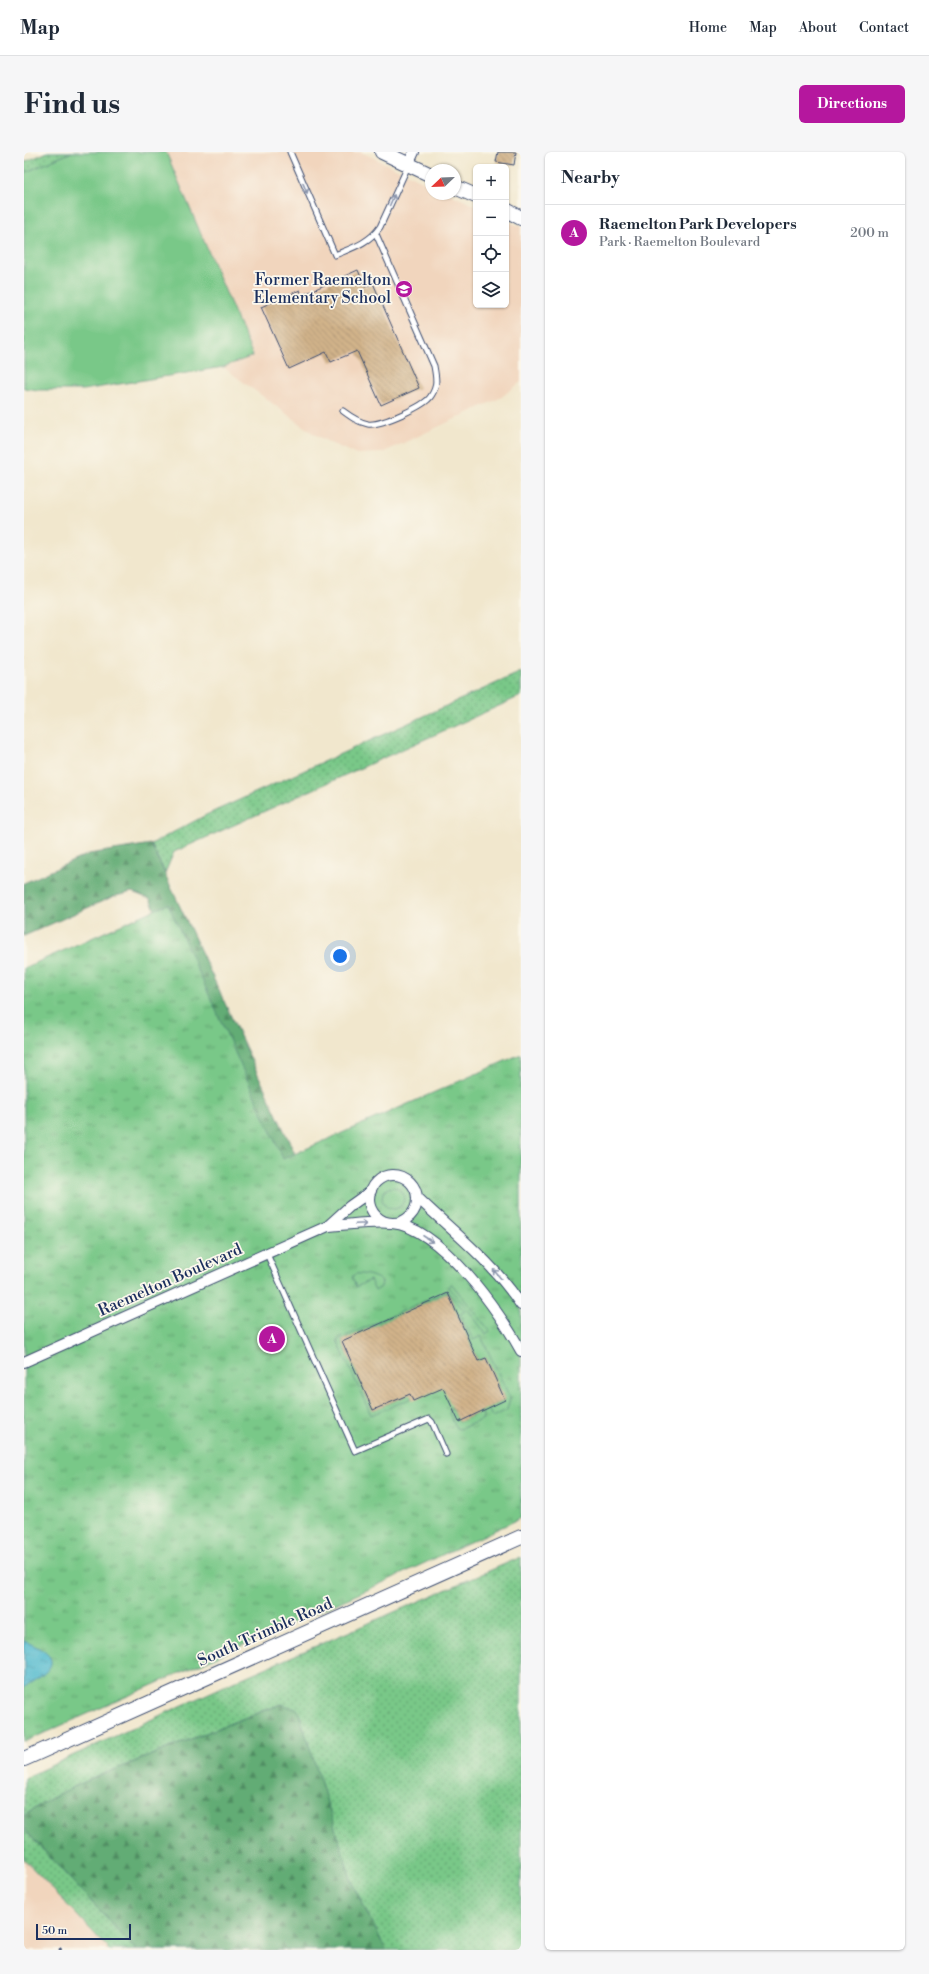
<!DOCTYPE html>
<meta charset="utf-8">
<style>
:root{--surface:#fff;--page:#f6f6f7;--text:#1f2937;--muted:#747a83;--line:#e0e1e3;--accent:#b5179e}
body{margin:0;font-family:"Libre Bodoni",serif;background:var(--page);color:var(--text)}
.controls{position:absolute;right:12px;top:12px;display:grid;overflow:hidden;border-radius:6px;box-shadow:0 1px 3px #0004}
.controls button{width:36px;height:36px;display:grid;place-items:center;padding:0;border:0;border-bottom:1px solid var(--line);background:var(--surface);color:var(--text);font:20px sans-serif}
.compass{position:absolute;left:401px;top:12px;width:36px;height:36px;border-radius:50%;background:var(--surface);box-shadow:0 1px 3px #0004;rotate:247deg}
.scale{position:absolute;left:12px;bottom:10px;width:95px;box-sizing:border-box;padding-left:4px;border:2px solid #1b2f5e;border-top:0;font-size:11px;line-height:14px;white-space:nowrap;color:#1b2f5e;-webkit-text-stroke:3px #fbf7ec;paint-order:stroke}
.you{position:absolute;left:316px;top:804px;width:14px;height:14px;margin:-10px;border:3px solid #fff;border-radius:50%;background:#1a73e8;box-shadow:0 0 0 6px #1a73e833}
.badge{display:grid;place-items:center;width:26px;height:26px;border-radius:50%;background:var(--accent);color:#fff;font-size:13px;font-weight:700}
.pin{position:absolute;translate:-50% -50%;border:2px solid #fff;box-shadow:0 1px 4px #0006}
.list{margin:0;padding:0;list-style:none}
h2{display:flex;justify-content:space-between;align-items:center;height:52px;margin:0;padding:0 16px;font-size:17px}
h2 small{font-size:13px;font-weight:400;color:var(--muted)}
.list li{display:grid;grid-template-columns:26px 1fr auto;gap:12px;align-items:center;box-sizing:border-box;height:56px;padding:0 16px;border-top:1px solid var(--line)}
.list b{display:block;font-size:15px;white-space:nowrap}
.list p{margin:0;font-size:13px;white-space:nowrap;color:var(--muted)}
.list em{font-size:13px;font-style:normal;color:var(--muted)}
.icon{flex:none;width:22px;height:22px;fill:none;stroke:currentColor;stroke-width:2;stroke-linecap:round;stroke-linejoin:round}
.map{position:relative;flex:none;width:497px;height:1798px;overflow:hidden;border-radius:6px}
header{display:flex;align-items:center;gap:24px;box-sizing:border-box;height:56px;padding:0 20px;background:var(--surface);border-bottom:1px solid var(--line)}
header strong{font-size:19px}
nav{display:flex;gap:22px;margin-inline-start:auto;font-size:14px}
.intro{display:flex;align-items:center;justify-content:space-between;box-sizing:border-box;height:96px;padding:0 24px}
h1{margin:0;font-size:28px}
.button{padding:10px 18px;border-radius:6px;background:var(--accent);color:#fff;font-size:14px;font-weight:700}
main{display:flex;gap:24px;padding:0 24px}
aside{flex:1;background:var(--surface);border-radius:6px;box-shadow:0 1px 3px #0004}
.map>svg:first-child{display:block}
.built{fill:#f1d5bd}
.grass{fill:url(#grass-dots);stroke:#4a7c73}
.forest{fill:url(#forest-firs);stroke:#3e6e69}
.park{fill:url(#park-tufts);stroke:#4a7c73}
.garden{fill:#79c888;stroke:#4a7c73}
.water{fill:url(#water-ripples);stroke:#367496}
.building{fill:url(#building-back-hatch)}
.lines{fill:none;stroke-linecap:round;stroke-linejoin:round}
.lane-casing{stroke:#3b4b6f;stroke-width:7}
.street-casing{stroke:#3b4b6f;stroke-width:12}
.secondary-casing{stroke:#3b4b6f;stroke-width:16}
.path{stroke:#3b4b6f;stroke-width:2.5;stroke-dasharray:3 3;stroke-linecap:butt}
.lane{stroke:#fff;stroke-width:5}
.street{stroke:#fff;stroke-width:10}
.secondary{stroke:#fff;stroke-width:14}
.oneway{stroke:#8d97ae}
.labels{text-anchor:middle;dominant-baseline:central;stroke-width:3.5;stroke-linejoin:round;paint-order:stroke}
.poi-label{font-size:16px;fill:#1b2f5e;stroke:#fbf7ec;text-anchor:end}
.street-label{font-size:16px;fill:#1b2f5e;stroke:#fbf7ec}
</style>
<header>
<strong>Map</strong>
<nav><a>Home</a><a>Map</a><a>About</a><a>Contact</a></nav>
</header>
<div class="intro"><h1>Find us</h1><a class="button">Directions</a></div>
<main>
<div class="map">
<svg width="497" height="1798" viewBox="0 0 497 1798">
<defs>
<pattern id="grass-dots" width="8" height="8" patternUnits="userSpaceOnUse"><rect width="8" height="8" fill="#79c888"/><path d="M2 2h.1M6 6h.1" fill="none" stroke="#62a372" stroke-width="1.8" stroke-linecap="round"/></pattern>
<pattern id="forest-firs" width="22" height="20" patternUnits="userSpaceOnUse"><rect width="22" height="20" fill="#62ac74"/><path d="M5 1l3.5 6h-7zM16 11l3.5 6h-7z" fill="#508c62"/></pattern>
<pattern id="park-tufts" width="24" height="20" patternUnits="userSpaceOnUse"><rect width="24" height="20" fill="#79c888"/><path d="M3 7l-1-3M5 7V3M7 7l1-3M15 17l-1-3M17 17v-4M19 17l1-3" fill="none" stroke="#62a372"/></pattern>
<pattern id="water-ripples" width="26" height="14" patternUnits="userSpaceOnUse"><rect width="26" height="14" fill="#51bace"/><path d="M2 4q2-2 4 0t4 0M15 11q2-2 4 0t4 0" fill="none" stroke="#4298aa"/></pattern>
<pattern id="building-back-hatch" width="6" height="6" patternUnits="userSpaceOnUse"><rect width="6" height="6" fill="#d1b38a"/><path d="M-1 5l2 2M0 0l6 6M5-1l2 2" fill="none" stroke="#a99274"/></pattern>
</defs>
<rect width="100%" height="100%" fill="#fbf7ec"/>
<filter id="ink" filterUnits="userSpaceOnUse"><feTurbulence type="fractalNoise" baseFrequency=".025" numOctaves="2"/><feDisplacementMap in="SourceGraphic" scale="8" xChannelSelector="R" yChannelSelector="G"/><feConvolveMatrix kernelMatrix="1 2 1 2 8 2 1 2 1" color-interpolation-filters="sRGB"/></filter>
<filter id="wash" filterUnits="userSpaceOnUse"><feTurbulence type="fractalNoise" baseFrequency=".012" numOctaves="4" result="noise"/><feDisplacementMap in="SourceGraphic" scale="16" xChannelSelector="R" yChannelSelector="G"/><feGaussianBlur stdDeviation="0.9" result="paint"/><feColorMatrix in="noise" values="0 0 0 0 0 0 0 0 0 0 0 0 0 0 0 0 0 1.4 0 .05"/><feComposite in="paint" operator="in"/></filter>
<g filter="url(#wash)">
<rect width="100%" height="100%" fill="#f1e7cd"/>
<g class="built">
<path d="M142,0H337L407,33V42H426L452,54V153H482V68L497,75V230L476,246L358,301L333,302L308,292L290,282L199,215L229,204Z"/>
<path d="M0,1707L86,1798H0Z"/>
</g>
<g class="grass">
<path d="M24,0H48L0,21V10Z"/>
<path d="M497,520V544L150,700L141,721L127,692L182,663Z"/>
<path d="M497,1405V1798H362L329,1733L258,1552C210,1569 163,1589 115,1608C75,1624 35,1638 0,1664V1626L209,1530Z"/>
<path d="M0,1677L112,1798H86L0,1707Z"/>
</g>
<g class="forest">
<path d="M127,692L271,1002L265,1013L239,990L126,747L108,740L88,745L0,784V731L65,702Z"/>
<path d="M258,1552L274,1558L329,1733L362,1798H112L0,1677V1664C35,1638 75,1624 115,1608C163,1589 210,1569 258,1552Z"/>
</g>
<path class="park" d="M144,752L259,1007L497,902V1366L343,1438L0,1590V816Z"/>
<g class="garden">
<path d="M48,0H142L229,204L199,215L59,238H14L0,236V21Z"/>
<circle cx="369" cy="1046" r="11"/>
<path d="M331,1122C339,1121 353,1124 358,1130L357,1135L351,1139L346,1128L332,1135L328,1125Z"/>
<path d="M427,1131L466,1179L462,1182L441,1154L424,1135Z"/>
<path d="M423,1139L441,1159L436,1162L449,1188L457,1184L486,1246L483,1258L468,1265L464,1256L481,1248L462,1206L454,1209L424,1141L318,1189L349,1258L386,1242L388,1246L347,1263L313,1188Z"/>
<path d="M428,1255L435,1270L458,1259L459,1267L436,1277L432,1276L425,1261Z"/>
</g>
<path class="water" d="M0,1489C41,1506 31,1516 0,1536Z"/>
<g id="blocks">
<g class="building">
<path d="M474,0H492L490,13L472,10Z"/>
<path d="M334,118L341,135L349,131L395,236L357,253L333,199L307,210L302,200L265,217L237,155L276,138L278,143Z"/>
<path d="M424,1141L454,1209L462,1206L481,1248L435,1270L419,1236L389,1249L386,1242L349,1258L318,1189Z"/>
</g>
</g>
</g>
<g filter="url(#ink)">
<use href="#blocks" fill-opacity="0" stroke="#3b4b6f" stroke-width="1"/>
<g class="lines">
<defs>
<g id="lane">
<path d="M266,0L311,103C328,96 345,91 356,75L384,14"/>
<path d="M319,259C327,265 334,270 344,272C356,274 401,254 407,244C414,234 412,225 410,214L352,82"/>
<path d="M243,1102L331,1299L405,1267L408,1270L422,1302"/>
</g>
<g id="street">
<path d="M384,13L390,0"/>
<circle cx="369" cy="1047" r="24"/>
<path d="M393,1045C429,1080 469,1110 497,1153"/>
<path d="M304,1074C325,1073 348,1069 368,1071C416,1075 476,1160 497,1199"/>
<path d="M0,1210L304,1074L326,1054L347,1039"/>
</g>
<g id="secondary">
<path d="M358,0L407,23"/>
<path d="M431,35L452,44"/>
<path d="M482,58L497,66"/>
<path d="M0,1607L497,1385"/>
</g>
</defs>
<use href="#lane" class="lane-casing"/>
<use href="#street" class="street-casing"/>
<use href="#secondary" class="secondary-casing"/>
<path class="path" d="M35,1798L38,1796"/>
<use href="#lane" class="lane"/>
<use href="#street" class="street"/>
<use href="#secondary" class="secondary"/>
</g>
<defs><path id="oneway-shaft" d="M-6 0H5M1.5-3L5.5 0L1.5 3" fill="none" stroke-width="1.6" stroke-linecap="round" stroke-linejoin="round"/></defs>
<g class="oneway">
<use href="#oneway-shaft" transform="translate(281 36) rotate(67)"/>
<use href="#oneway-shaft" transform="translate(368 48) rotate(-67)"/>
<use href="#oneway-shaft" transform="translate(337 1072) rotate(-3)"/>
<use href="#oneway-shaft" transform="translate(404 1087) rotate(33)"/>
<use href="#oneway-shaft" transform="translate(473 1122) rotate(-130)"/>
</g>
</g>
<defs>
<symbol id="school-disc" viewBox="-11 -11 22 22"><circle r="9.5" fill="#b5179e" stroke="#fbf7ec"/><path d="M0-5L7-2L0 1L-7-2ZM-4 1L0 2.5L4 1V4Q0 6-4 4Z" fill="#fff"/></symbol>
</defs>
<g fill-rule="evenodd">
<use href="#school-disc" x="370" y="127" width="20" height="20"/>
</g>
<g class="labels">
<g class="poi-label">
<text x="367" y="128">Former Raemelton<tspan x="367" dy="18">Elementary School</tspan></text>
</g>
<g class="street-label">
<text transform="translate(146 1128) rotate(-24)">Raemelton Boulevard</text>
<text transform="translate(241 1480) rotate(-24)">South Trimble Road</text>
</g>
</g>
</svg>
<div class="controls">
<button>+</button>
<button>−</button>
<button><svg class="icon" aria-label="locate" viewBox="0 0 24 24"><circle cx="12" cy="12" r="6"/><path d="M12 2v4M12 18v4M2 12h4M18 12h4"/></svg></button>
<button><svg class="icon" aria-label="layers" viewBox="0 0 24 24"><path d="M12 4l9 5-9 5-9-5zM3 14l9 5 9-5"/></svg></button>
</div>
<svg class="compass" viewBox="-18 -18 36 36"><path d="M0-13l5 13h-10z" fill="#e53935"/><path d="M0 13l5-13h-10z" fill="#747a83"/></svg>
<div class="scale">50 m</div>
<div class="you"></div>
<div class="pin badge" style="left:248px;top:1187px">A</div>
</div>
<aside>
<h2>Nearby<small></small></h2>
<ul class="list">
<li><span class="badge">A</span><div><b>Raemelton Park Developers</b><p>Park · Raemelton Boulevard</p></div><em>200 m</em></li>
</ul>
</aside>
</main>
